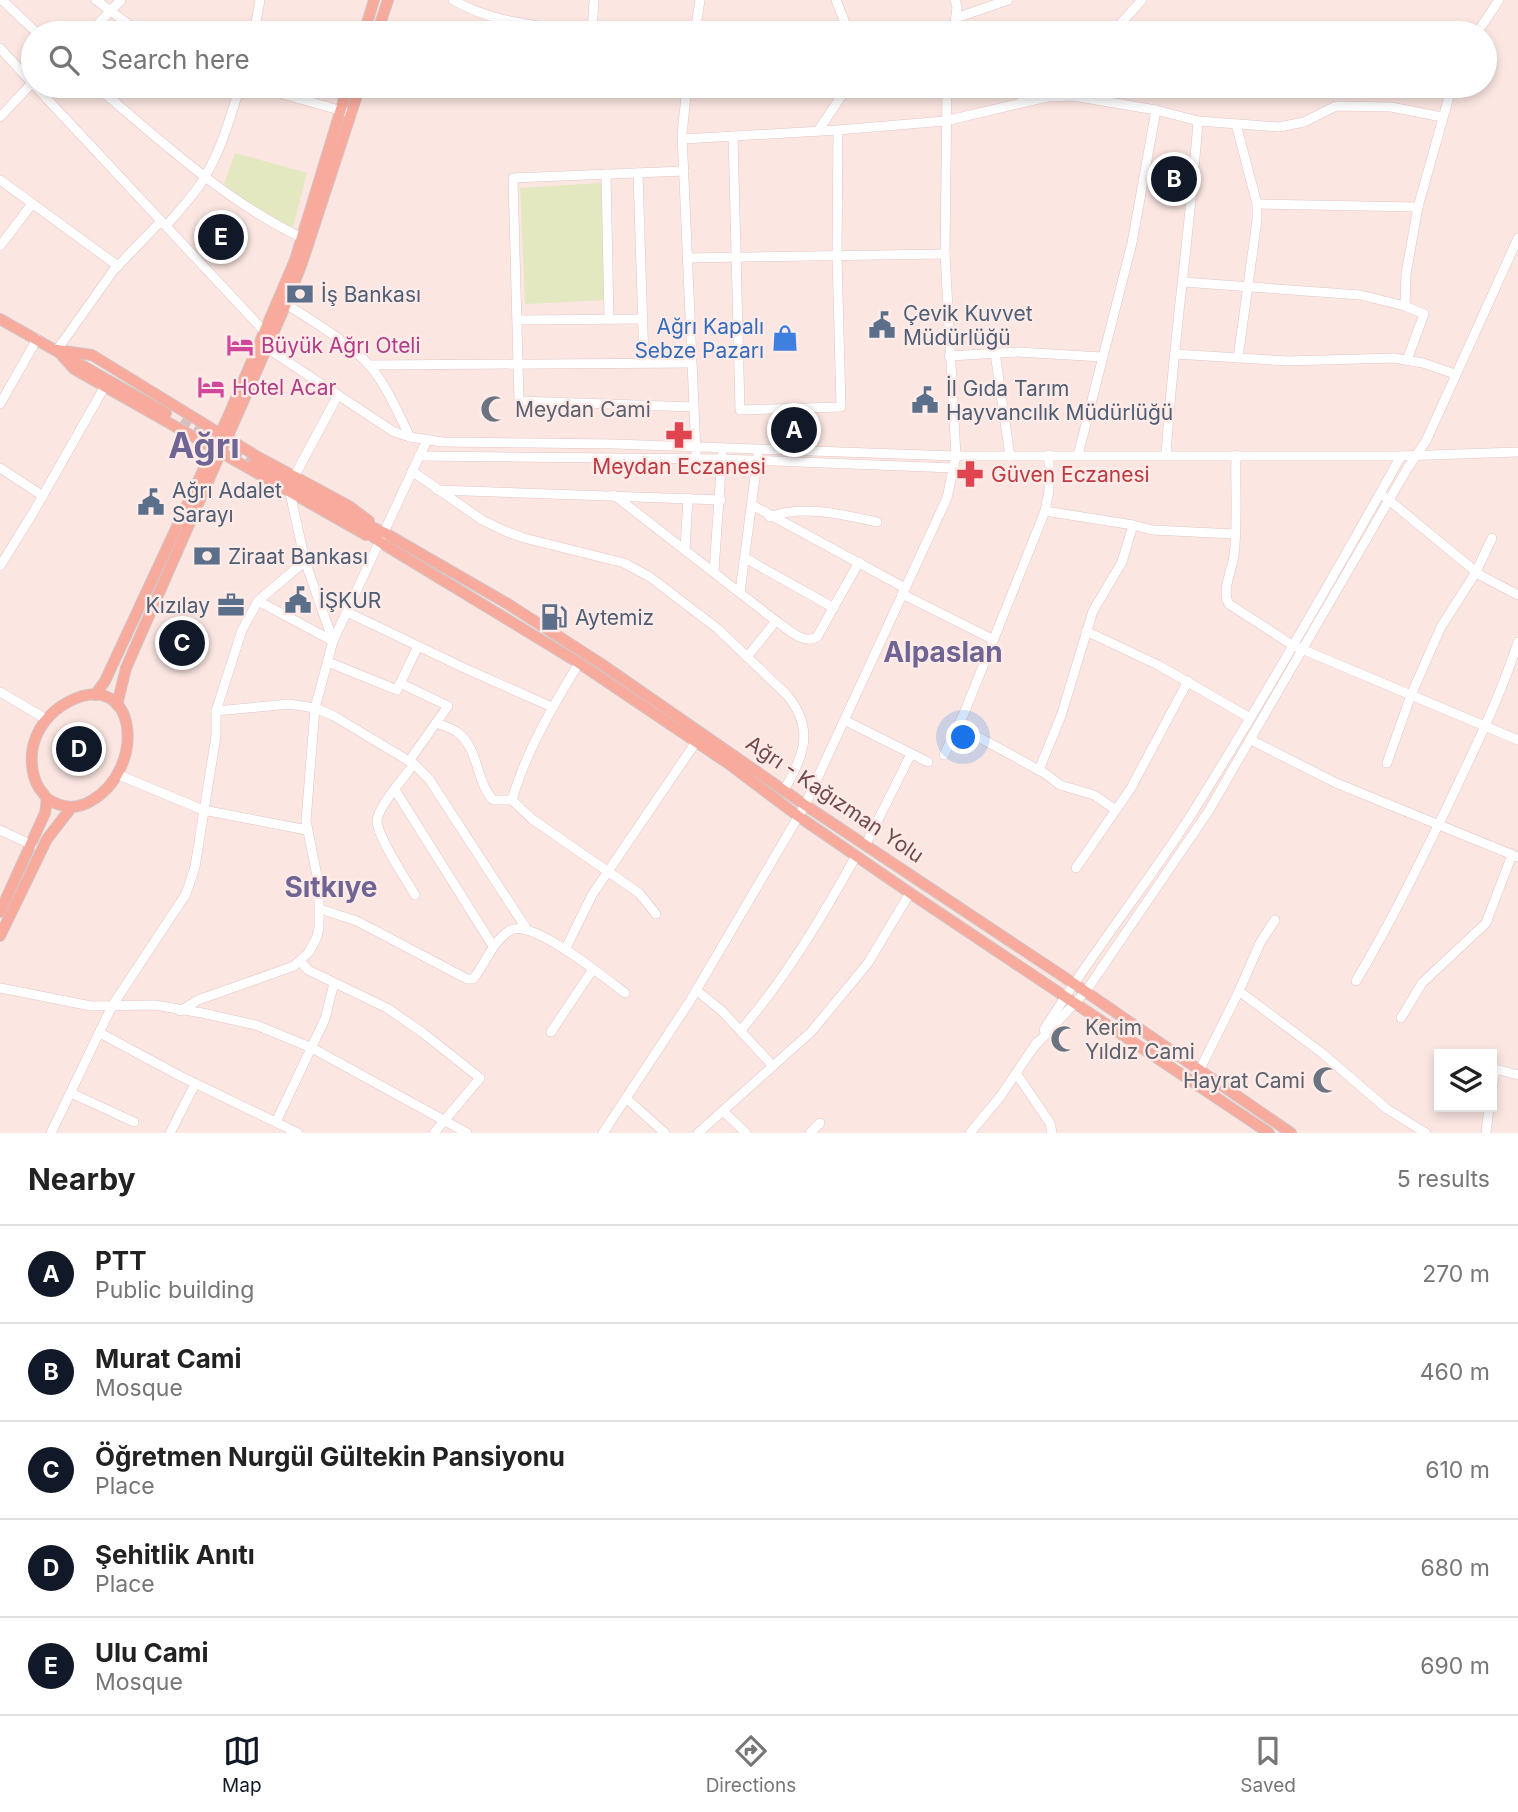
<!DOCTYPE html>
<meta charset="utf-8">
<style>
:root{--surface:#fff;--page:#f2f2f2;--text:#222;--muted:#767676;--line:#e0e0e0;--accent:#111827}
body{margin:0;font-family:Inter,sans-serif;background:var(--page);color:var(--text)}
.controls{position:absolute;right:21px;bottom:21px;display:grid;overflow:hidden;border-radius:0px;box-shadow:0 4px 10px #0003}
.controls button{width:63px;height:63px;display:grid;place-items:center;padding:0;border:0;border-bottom:2px solid var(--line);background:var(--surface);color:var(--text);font:35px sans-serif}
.you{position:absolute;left:964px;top:738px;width:24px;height:24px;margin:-18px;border:5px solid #fff;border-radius:50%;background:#1a73e8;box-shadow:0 0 0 10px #1a73e833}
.badge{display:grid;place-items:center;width:46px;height:46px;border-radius:50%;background:var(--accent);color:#fff;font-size:23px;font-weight:700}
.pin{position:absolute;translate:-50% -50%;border:4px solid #fff;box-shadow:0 2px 7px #0006}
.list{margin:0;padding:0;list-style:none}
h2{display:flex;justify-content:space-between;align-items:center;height:91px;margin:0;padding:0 28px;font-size:30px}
h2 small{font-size:23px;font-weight:400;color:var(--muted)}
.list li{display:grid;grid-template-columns:46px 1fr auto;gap:21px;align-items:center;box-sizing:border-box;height:98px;padding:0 28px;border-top:2px solid var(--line)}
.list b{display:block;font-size:26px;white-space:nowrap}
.list p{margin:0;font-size:23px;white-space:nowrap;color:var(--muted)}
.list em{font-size:23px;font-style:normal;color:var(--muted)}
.icon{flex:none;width:38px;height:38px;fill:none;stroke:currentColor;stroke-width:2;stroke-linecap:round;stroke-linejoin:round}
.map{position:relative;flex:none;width:1518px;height:1133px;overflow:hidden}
.search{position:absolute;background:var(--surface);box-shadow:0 4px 10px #0003;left:21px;right:21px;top:21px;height:77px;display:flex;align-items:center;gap:18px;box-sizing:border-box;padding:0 24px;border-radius:38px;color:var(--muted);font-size:26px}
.sheet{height:581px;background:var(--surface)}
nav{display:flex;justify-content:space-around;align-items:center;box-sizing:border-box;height:98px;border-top:2px solid var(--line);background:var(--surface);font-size:19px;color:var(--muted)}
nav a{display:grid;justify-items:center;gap:4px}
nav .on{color:var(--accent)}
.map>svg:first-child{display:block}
.park{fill:#e3e8c1}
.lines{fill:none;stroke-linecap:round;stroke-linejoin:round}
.major-tunnel{stroke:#d9bfbd;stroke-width:10;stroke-dasharray:10 5;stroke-linecap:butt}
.minor-casing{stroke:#e4c4c4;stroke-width:10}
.major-casing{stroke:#d2c5c6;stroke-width:12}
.minor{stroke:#fff;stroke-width:9}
.major{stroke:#f8ab9c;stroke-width:10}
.labels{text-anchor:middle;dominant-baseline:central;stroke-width:5;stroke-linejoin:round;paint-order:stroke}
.service-label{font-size:21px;fill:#4e5e75;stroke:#feebe8;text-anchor:start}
.shop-label{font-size:21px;fill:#366cbe;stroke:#feebe8;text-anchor:end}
.hotel-label{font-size:21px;fill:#b23c85;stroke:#feebe8;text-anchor:start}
.worship-label{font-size:21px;fill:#5b616d;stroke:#feebe8;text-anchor:start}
.health-label{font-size:21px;fill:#be3a42;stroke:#feebe8}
.street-label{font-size:21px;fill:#72494e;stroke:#feebe8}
.district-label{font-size:28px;font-weight:bold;fill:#6e6595;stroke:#feebe8}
.town-label{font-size:35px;font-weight:bold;fill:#6e6595;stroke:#feebe8}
</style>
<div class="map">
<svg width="1518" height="1133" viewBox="0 0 1518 1133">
<rect width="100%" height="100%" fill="#fbe6e2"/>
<g class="park">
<path d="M235,153L307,173L293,227L262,216L224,184Z"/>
<path d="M601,183L605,300L525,304L520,188Z"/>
</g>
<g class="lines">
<path class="major-tunnel" d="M181,421L254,463"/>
<defs>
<g id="minor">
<path d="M2,0L37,33"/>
<path d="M96,0L140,33"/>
<path d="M453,0C496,25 545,26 593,33"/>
<path d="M836,0L849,33"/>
<path d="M956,18L1008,0"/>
<path d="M89,33L121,0"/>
<path d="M254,33L260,0"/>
<path d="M592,33L594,0"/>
<path d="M695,33L700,0"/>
<path d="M954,33L957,7L955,0"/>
<path d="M1112,33L1142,0"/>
<path d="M1477,33L1499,0"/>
<path d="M0,48L33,84"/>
<path d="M35,86L264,331"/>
<path d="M96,86C161,141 225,201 302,238"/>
<path d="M255,86L346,112"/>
<path d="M687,86L682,134L696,453"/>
<path d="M1021,102L1041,86"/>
<path d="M0,117L33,82"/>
<path d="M1236,124L1257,204V220L1238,358"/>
<path d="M818,131L848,86"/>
<path d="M733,136L740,410L841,407L837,256L838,130"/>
<path d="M683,139L838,130L945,121L1047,97L1073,96L1156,110L1198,121L1279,127L1304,122L1336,106L1391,107L1442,117"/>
<path d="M684,171L513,178L519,401L694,407"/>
<path d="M638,173L644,363"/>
<path d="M606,174L609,319"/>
<path d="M0,180L118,266"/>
<path d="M1257,204L1418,207"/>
<path d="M166,226C178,212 191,198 201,183C220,154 230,119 240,86"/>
<path d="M0,246L32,204"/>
<path d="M688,258L945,254"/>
<path d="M1183,282L1360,295L1405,306L1424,314L1407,360"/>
<path d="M286,304C311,320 350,343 370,366C387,386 398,413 410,437"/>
<path d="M1405,306L1406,274L1418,207L1452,86"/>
<path d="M518,320L643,319"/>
<path d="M267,348L394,432L410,437L443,442L614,444L956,456H1401L1518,452"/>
<path d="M57,350L113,271L161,221"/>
<path d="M995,353L1010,456"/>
<path d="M1175,354L1288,361L1394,358L1423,363L1455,374"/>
<path d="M949,356L1018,352L1102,357"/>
<path d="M369,365L691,363"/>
<path d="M0,404L37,339"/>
<path d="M1078,455L1132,243L1156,110"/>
<path d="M1166,455C1173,343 1190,232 1198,121"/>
<path d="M1236,455C1235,488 1238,523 1234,556C1232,570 1221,591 1229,604L1292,645L1518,740"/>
<path d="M419,456L722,459L953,468"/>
<path d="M0,468L43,496"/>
<path d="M412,471L482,520L505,531L524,538L624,563L650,577L718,629L787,695C815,729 804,756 784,790"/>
<path d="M294,477L338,395"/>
<path d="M437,490L721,500"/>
<path d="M290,493L305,561L333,641"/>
<path d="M614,495L776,621C788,629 803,645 817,637L859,562"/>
<path d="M1385,497L1480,575L1518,595"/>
<path d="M752,505L905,588"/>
<path d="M1045,511L1133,525L1152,530L1235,534"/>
<path d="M770,517C802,504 844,515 877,522"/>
<path d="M685,550L688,498"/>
<path d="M745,558L834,608"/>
<path d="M0,566L33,513L105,386"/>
<path d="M714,571L722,455"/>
<path d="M740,592L758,454"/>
<path d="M902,594L992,639"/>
<path d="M258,601L333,641"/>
<path d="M347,612L464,668L552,707"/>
<path d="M1086,631L1160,666L1250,718"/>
<path d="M747,657L776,621"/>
<path d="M328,662L397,690L418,646"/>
<path d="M400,683L448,706L409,761"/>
<path d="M0,692L46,719"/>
<path d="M216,711L289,704L315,708L334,716L414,764L429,779L526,928"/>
<path d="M844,720L928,762"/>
<path d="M437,723C443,726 452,728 457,732C479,748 476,782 493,800H512L532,819L639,893L656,914"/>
<path d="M958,726L1046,774L1060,785L1094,795L1116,810"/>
<path d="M1251,740L1336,783L1518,857"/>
<path d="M944,755L965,711L1045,511L1049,491V455"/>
<path d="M1387,763L1411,695L1441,627L1476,572L1492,538"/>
<path d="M414,764C404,778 380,804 377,820C376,835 407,881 415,895"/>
<path d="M1039,770L1061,716L1093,611L1122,562L1133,525"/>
<path d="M119,775L203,810L307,830"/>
<path d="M395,790L493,946"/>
<path d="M512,800C526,751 553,706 579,663"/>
<path d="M0,830L32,845"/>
<path d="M866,844L911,754"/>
<path d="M1076,868L1131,788L1188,681"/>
<path d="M320,909L357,921L467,979H473C486,964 491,943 509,931C530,916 606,979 625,993"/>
<path d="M565,950L592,895L696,742"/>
<path d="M301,962L308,970L387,1008L423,1033L480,1078L434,1133"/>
<path d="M1356,981C1390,924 1419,865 1448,805C1473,752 1500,698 1518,642"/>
<path d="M0,988L91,1006L155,1005L202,1013L256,1025L312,1048L467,1133"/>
<path d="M696,990L722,1011L773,1066"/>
<path d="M1239,991L1322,1053L1387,1109L1426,1133"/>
<path d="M180,1011L198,1000L294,966L309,952L316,939L319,928V886L306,821L315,708L333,641L427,440"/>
<path d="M1401,1018L1422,983L1486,923L1512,855"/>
<path d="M741,1030C787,976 822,917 856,856"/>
<path d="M1044,1030C1090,955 1146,886 1193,812C1266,695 1334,576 1401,456"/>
<path d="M551,1032L593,969"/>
<path d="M100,1033L180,1076L298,1133"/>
<path d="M1034,1047L1086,991L1208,812L1407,469L1426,441L1518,238"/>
<path d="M1200,1069L1239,991L1260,943L1275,920"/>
<path d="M1016,1073L1050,1123L1052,1133"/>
<path d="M1492,1090L1495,1069L1518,1075"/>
<path d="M71,1093L134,1122"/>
<path d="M626,1098L665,1133"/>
<path d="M723,1111L746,1133"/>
<path d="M276,1122L325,1019L334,983"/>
<path d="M51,1133L112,1006L186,894L195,867L216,736V711L242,630L258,601L305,561"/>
<path d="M170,1133L195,1084"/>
<path d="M603,1133L690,1001L805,805L947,498L956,456L945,254L947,86"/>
<path d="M698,1133L811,1032L868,963L910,893"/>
<path d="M810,1133L820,1123"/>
<path d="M970,1133L1000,1097L1037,1042"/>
<path d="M1486,1133L1489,1107"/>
</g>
<g id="major">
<path d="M364,33L374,0"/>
<path d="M377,33L388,0"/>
<path d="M0,319L166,413"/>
<path d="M57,350L92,355L258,457L349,506L369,521"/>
<path d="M57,350L74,369L366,535"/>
<path d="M254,463L346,515L385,533L508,604L600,663L805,805L1073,983L1291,1133"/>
<path d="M359,526L380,542L579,663L729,764L798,816L910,893L1269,1133"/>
<path d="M95,695L105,681L227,419L295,260L348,86"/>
<path d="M117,705L126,668L286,304L302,263L360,86"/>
<path d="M0,912L45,813C46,808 47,801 46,797C44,794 41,791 39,788C33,778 31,764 32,752C35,730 49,712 68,702C137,666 148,768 91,801C76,810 61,808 46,798"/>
<path d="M0,936L47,839L71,808"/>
</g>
</defs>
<use href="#minor" class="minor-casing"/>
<use href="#major" class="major-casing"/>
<use href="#minor" class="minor"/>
<use href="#major" class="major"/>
</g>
<defs>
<symbol id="bank-bare" viewBox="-9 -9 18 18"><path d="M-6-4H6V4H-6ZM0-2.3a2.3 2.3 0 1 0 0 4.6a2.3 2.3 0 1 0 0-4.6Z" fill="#5c6f8a" stroke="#feebe8" stroke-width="2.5" paint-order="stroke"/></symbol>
<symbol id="civic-bare" viewBox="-9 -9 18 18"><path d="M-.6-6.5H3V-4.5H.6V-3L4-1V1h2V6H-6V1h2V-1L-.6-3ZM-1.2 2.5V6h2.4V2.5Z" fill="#5c6f8a" stroke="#feebe8" stroke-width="2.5" paint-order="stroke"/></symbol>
<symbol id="shop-bare" viewBox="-9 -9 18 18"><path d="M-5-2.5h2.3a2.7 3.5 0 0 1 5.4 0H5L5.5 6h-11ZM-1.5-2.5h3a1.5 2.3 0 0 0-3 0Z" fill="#3f7fe0" stroke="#feebe8" stroke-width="2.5" paint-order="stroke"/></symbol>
<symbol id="hotel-bare" viewBox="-9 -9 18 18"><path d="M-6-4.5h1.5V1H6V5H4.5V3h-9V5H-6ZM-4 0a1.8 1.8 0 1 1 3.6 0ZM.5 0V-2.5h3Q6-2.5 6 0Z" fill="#d1479c" stroke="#feebe8" stroke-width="2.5" paint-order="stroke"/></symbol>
<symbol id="mosque-bare" viewBox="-9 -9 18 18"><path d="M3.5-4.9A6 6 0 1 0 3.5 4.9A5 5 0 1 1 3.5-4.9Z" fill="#6b7280" stroke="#feebe8" stroke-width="2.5" paint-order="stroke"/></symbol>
<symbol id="pharmacy-bare" viewBox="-9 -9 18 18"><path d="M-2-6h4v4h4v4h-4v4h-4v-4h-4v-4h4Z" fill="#e0444e" stroke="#feebe8" stroke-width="2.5" paint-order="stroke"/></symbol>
<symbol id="office-bare" viewBox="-9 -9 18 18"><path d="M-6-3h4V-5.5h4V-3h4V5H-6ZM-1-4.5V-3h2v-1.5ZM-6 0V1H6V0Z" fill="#5c6f8a" stroke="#feebe8" stroke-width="2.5" paint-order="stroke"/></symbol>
<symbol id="fuel-bare" viewBox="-9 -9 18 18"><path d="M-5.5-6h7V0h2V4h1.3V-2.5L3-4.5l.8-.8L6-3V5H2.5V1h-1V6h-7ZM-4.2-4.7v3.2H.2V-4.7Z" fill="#5c6f8a" stroke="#feebe8" stroke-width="2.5" paint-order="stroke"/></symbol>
</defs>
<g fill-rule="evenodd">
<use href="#bank-bare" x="281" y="275" width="38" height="38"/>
<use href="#civic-bare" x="863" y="306" width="38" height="38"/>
<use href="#shop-bare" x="766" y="319" width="38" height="38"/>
<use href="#hotel-bare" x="221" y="326" width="38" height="38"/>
<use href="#hotel-bare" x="192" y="368" width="38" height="38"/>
<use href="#civic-bare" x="906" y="381" width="38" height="38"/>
<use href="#mosque-bare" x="475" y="390" width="38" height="38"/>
<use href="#pharmacy-bare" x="660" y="416" width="38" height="38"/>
<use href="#pharmacy-bare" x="951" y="455" width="38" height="38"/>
<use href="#civic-bare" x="132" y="483" width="38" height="38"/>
<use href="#bank-bare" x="188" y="537" width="38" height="38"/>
<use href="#civic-bare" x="279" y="581" width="38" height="38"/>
<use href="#office-bare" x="212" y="586" width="38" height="38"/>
<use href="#fuel-bare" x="535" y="598" width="38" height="38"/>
<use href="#mosque-bare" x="1045" y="1020" width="38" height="38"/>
<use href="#mosque-bare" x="1307" y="1061" width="38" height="38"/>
</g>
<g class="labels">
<g class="service-label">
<text x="321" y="294">İş Bankası</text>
<text x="903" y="313">Çevik Kuvvet<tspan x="903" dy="24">Müdürlüğü</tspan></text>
<text x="946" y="388">İl Gıda Tarım<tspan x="946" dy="24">Hayvancılık Müdürlüğü</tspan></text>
<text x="172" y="490">Ağrı Adalet<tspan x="172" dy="24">Sarayı</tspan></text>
<text x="228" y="556">Ziraat Bankası</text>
<text x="319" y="600">İŞKUR</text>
<text x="210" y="605" text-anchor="end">Kızılay</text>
<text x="575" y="617">Aytemiz</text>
</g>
<g class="shop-label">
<text x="764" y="326">Ağrı Kapalı<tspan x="764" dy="24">Sebze Pazarı</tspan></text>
</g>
<g class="hotel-label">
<text x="261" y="345">Büyük Ağrı Oteli</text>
<text x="232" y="387">Hotel Acar</text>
</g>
<g class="worship-label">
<text x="515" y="409">Meydan Cami</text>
<text x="1085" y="1027">Kerim<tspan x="1085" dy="24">Yıldız Cami</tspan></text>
<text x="1305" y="1080" text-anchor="end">Hayrat Cami</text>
</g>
<g class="health-label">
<text x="679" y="466">Meydan Eczanesi</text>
<text x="991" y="474" text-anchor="start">Güven Eczanesi</text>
</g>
<g class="street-label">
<text transform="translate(835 799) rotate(34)">Ağrı - Kağızman Yolu</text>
</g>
<g class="district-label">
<text x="943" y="652">Alpaslan</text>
<text x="331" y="887">Sıtkıye</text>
</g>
<g class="town-label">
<text x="204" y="445">Ağrı</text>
</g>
</g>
</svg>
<div class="controls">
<button><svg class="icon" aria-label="layers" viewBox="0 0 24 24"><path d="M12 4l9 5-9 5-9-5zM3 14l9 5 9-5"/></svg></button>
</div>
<div class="you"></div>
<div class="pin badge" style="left:794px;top:430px">A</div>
<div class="pin badge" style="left:1174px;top:179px">B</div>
<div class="pin badge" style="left:182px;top:643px">C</div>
<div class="pin badge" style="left:79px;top:749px">D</div>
<div class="pin badge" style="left:221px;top:237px">E</div>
<div class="search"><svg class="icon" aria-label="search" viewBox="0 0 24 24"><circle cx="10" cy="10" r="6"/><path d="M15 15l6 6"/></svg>Search here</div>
</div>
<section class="sheet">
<h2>Nearby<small>5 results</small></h2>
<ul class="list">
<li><span class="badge">A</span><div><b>PTT</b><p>Public building</p></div><em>270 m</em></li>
<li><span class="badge">B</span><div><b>Murat Cami</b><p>Mosque</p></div><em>460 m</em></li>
<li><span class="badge">C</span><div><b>Öğretmen Nurgül Gültekin Pansiyonu</b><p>Place</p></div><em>610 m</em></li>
<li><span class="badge">D</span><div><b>Şehitlik Anıtı</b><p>Place</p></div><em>680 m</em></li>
<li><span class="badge">E</span><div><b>Ulu Cami</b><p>Mosque</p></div><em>690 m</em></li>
</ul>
</section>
<nav>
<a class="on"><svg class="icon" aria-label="map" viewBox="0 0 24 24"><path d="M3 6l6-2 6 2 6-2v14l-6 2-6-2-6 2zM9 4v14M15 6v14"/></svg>Map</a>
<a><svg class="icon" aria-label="directions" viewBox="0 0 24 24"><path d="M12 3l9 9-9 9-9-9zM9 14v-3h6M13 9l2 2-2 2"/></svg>Directions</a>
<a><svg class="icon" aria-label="saved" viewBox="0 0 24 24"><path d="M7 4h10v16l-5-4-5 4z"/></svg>Saved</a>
</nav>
